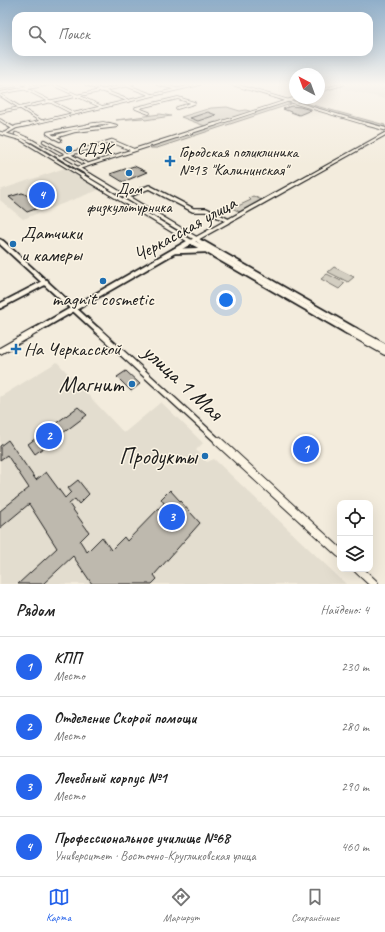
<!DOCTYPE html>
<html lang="ru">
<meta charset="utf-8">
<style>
:root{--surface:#fff;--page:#f2f2f2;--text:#222;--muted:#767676;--line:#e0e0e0;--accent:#2563eb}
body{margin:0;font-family:Caveat,sans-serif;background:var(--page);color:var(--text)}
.controls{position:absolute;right:12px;bottom:12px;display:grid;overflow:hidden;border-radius:8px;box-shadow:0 4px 16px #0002}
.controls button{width:36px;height:36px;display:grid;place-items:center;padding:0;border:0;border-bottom:1px solid var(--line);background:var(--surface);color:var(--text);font:20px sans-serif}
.compass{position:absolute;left:289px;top:68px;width:36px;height:36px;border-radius:50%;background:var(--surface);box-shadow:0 4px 16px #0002;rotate:319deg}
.you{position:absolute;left:226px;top:300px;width:14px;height:14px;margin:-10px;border:3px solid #fff;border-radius:50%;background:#1a73e8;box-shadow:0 0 0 6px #1a73e833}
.badge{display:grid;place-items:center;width:26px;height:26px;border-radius:50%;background:var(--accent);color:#fff;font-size:13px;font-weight:700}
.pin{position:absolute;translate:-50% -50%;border:2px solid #fff;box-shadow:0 1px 4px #0006}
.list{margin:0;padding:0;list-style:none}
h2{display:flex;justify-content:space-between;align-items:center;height:52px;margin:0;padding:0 16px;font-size:17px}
h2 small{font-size:13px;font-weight:400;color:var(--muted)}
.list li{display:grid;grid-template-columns:26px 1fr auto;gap:12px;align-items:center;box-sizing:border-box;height:60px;padding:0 16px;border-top:1px solid var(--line)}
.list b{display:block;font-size:15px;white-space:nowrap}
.list p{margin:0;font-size:13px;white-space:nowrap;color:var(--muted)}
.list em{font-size:13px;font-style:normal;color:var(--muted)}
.icon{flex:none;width:22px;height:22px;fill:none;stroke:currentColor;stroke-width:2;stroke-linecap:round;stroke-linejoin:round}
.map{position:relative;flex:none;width:385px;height:584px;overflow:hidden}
.search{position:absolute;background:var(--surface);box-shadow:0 4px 16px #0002;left:12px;right:12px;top:12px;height:44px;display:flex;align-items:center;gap:10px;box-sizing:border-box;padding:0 14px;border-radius:12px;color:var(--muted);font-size:15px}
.sheet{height:292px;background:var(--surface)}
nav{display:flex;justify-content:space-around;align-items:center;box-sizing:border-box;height:56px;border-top:1px solid var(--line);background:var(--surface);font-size:11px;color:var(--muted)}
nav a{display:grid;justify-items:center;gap:2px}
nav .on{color:var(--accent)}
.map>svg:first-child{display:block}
.built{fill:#e3ddcf}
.green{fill:#d3cec1;stroke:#78756e}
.building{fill:#beb9ae;stroke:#1c1c1c}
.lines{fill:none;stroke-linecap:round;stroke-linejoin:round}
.minor-far5-casing{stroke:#1c1c1c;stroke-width:3.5}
.minor-far4-casing{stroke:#1c1c1c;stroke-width:4.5}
.minor-far3-casing{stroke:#1c1c1c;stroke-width:6}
.minor-far2-casing{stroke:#1c1c1c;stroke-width:8}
.minor-far1-casing{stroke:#1c1c1c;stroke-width:8}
.minor-casing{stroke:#1c1c1c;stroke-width:10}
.minor-far5{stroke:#fcf5e5;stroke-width:2}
.minor-far4{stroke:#fcf5e5;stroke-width:2.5}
.minor-far3{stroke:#fcf5e5;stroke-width:3.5}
.minor-far2{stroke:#fcf5e5;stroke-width:4.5}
.minor-far1{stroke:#fcf5e5;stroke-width:5.5}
.minor{stroke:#fcf5e5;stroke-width:8}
.poi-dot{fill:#1f6fb2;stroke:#fcf5e5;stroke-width:1.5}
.labels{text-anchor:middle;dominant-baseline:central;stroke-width:3;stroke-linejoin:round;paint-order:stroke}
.far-poi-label{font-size:16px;fill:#1c1c1c;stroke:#fcf5e5;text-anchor:start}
.street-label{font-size:19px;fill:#1c1c1c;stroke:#fcf5e5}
.poi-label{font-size:19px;fill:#1c1c1c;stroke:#fcf5e5;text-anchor:start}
.near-street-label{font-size:23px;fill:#1c1c1c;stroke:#fcf5e5}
.near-poi-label{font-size:23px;fill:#1c1c1c;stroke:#fcf5e5;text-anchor:end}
</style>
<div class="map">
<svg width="385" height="584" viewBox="0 0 385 584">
<rect width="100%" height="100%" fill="#f3ecdd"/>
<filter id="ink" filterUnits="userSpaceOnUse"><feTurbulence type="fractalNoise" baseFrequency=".025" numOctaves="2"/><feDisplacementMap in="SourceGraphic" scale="8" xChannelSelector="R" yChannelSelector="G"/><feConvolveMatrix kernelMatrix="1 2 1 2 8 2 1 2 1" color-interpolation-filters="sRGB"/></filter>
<g filter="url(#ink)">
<g class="built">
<path d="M349,84H371L385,87V99L337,87Z"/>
<path d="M65,168L101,189L23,219L0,200V190Z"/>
<path d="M57,362L124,433L161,402L203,443L196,450L207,462L214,459L346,584H0V397Z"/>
</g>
<g class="green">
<path d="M298,101L385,125V127L297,102Z"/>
<path d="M286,102L291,104L157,148H151L146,146Z"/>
<path d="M227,107L240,111L246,110L252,112L205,126L181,117L211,108Z"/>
<path d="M160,114L171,116L145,120L143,118L116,120Z"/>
<path d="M253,196L262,200L240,212L232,208L235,205L238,206L251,200L249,198Z"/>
<path d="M334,267L354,277L348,282L328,272Z"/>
<path d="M327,274L345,283L339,289L321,279Z"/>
</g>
<g class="building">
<path d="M291,106L300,107L311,110L299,115L283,109Z"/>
<path d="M208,112L216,115L198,121L190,118Z"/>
<path d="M134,166L147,172L123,182L110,174Z"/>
<path d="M22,193L25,194L41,207L27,212L9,197Z"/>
<path d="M126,371L140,384L131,391L117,377Z"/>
<path d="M78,407L87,415L35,454L28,444Z"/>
<path d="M8,440L36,480L46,472L65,498L71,492L68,488L78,480L89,494L79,504L75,499L69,504L89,532L80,541L87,552L102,537L111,550L124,537L127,541L164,503L161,499L170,490L200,523L154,575L157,579L152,584H92L73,556L43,584H18L57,548L29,504L0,528V511L29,488L7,455L0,460V446Z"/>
<path d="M303,441L313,450L309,456L298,447Z"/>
</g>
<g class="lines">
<defs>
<g id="minor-far5">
<path d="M16,84L73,113"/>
<path d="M52,84L102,107"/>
<path d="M86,84L127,100"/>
<path d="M158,84L176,89"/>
<path d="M232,84L370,125"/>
<path d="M128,86L152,95"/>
<path d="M0,88L24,84"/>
<path d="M319,91L343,84"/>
<path d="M0,93L50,84"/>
<path d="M0,95L41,121"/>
<path d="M0,112L133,84"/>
<path d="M149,113L136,108L178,98L194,103L177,108"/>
<path d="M0,120L8,125"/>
<path d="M26,125L200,84"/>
<path d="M88,125L103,123L113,125"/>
<path d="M213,125L296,98"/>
</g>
<g id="minor-far4">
<path d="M6,124L13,128"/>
<path d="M366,124L385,129"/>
<path d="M0,133L21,139L84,177"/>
<path d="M4,134L16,127L30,124"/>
<path d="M16,134L32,141L93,177"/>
<path d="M54,137L60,140"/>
<path d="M54,137L48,133L97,124"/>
<path d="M54,137L74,131L116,126L108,124"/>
<path d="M44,141L88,165"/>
<path d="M60,157L112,141L133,150"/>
<path d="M78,168L216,124"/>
<path d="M308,177L385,134"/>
</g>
<g id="minor-far3">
<path d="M82,176L195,244"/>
<path d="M91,176L195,238L203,244"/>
<path d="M125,197L149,187L193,210H206L229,221"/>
<path d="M0,241L3,244"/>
<path d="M187,244L309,176"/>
</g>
<g id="minor-far2">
<path d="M2,243L98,331"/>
<path d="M194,243L347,331"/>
<path d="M202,243L356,331"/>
<path d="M175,251L205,250"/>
<path d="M0,306L46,282"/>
<path d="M35,331L188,243"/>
</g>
<g id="minor-far1">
<path d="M97,330L219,442"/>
<path d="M346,330L385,352"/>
<path d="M354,330L385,347"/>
<path d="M0,351L37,330"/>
</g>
<g id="minor">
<path d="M218,441L340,553"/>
<path d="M358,569L374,584"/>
</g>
</defs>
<use href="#minor-far5" class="minor-far5-casing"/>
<use href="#minor-far4" class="minor-far4-casing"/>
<use href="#minor-far3" class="minor-far3-casing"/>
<use href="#minor-far2" class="minor-far2-casing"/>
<use href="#minor-far1" class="minor-far1-casing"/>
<use href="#minor" class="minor-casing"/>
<use href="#minor-far5" class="minor-far5"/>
<use href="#minor-far4" class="minor-far4"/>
<use href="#minor-far3" class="minor-far3"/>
<use href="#minor-far2" class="minor-far2"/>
<use href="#minor-far1" class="minor-far1"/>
<use href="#minor" class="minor"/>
</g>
</g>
<linearGradient id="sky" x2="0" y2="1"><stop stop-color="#8faec9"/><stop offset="0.51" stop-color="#faf6f0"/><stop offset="1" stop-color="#faf6f0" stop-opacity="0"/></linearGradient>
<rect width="385" height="165" fill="url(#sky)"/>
<g class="poi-dot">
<circle cx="69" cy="149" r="4"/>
<path d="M168 155h4v4h4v4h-4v4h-4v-4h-4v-4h4z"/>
<circle cx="129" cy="173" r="4"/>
<circle cx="13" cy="244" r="4"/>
<circle cx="103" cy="281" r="4"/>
<path d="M14 343h4v4h4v4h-4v4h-4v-4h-4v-4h4z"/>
<circle cx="132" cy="384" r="4"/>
<circle cx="205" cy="456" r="4"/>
</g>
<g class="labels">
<g class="far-poi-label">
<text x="77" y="149">СДЭК</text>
<text x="179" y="152">Городская поликлиника<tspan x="179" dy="18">№13 "Калининская"</tspan></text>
<text x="129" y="189" text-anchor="middle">Дом<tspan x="129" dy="18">физкультурника</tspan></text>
</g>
<g class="street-label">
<text transform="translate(185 229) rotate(-29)">Черкасская улица</text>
</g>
<g class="poi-label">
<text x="21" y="233">Датчики<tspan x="21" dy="22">и камеры</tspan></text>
<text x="103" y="299" text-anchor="middle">magnit cosmetic</text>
<text x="24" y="349">На Черкасской</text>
</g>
<g class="near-street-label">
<text transform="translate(183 382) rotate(43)">улица 1 Мая</text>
</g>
<g class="near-poi-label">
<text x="124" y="384">Магнит</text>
<text x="197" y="456">Продукты</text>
</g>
</g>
</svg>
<div class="controls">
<button><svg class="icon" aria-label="locate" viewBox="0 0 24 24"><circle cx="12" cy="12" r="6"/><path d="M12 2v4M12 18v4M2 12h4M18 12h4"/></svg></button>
<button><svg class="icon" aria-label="layers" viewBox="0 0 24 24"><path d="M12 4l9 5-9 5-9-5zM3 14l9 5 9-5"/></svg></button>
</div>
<svg class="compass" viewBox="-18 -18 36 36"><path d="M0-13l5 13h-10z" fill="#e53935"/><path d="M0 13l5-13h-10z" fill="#767676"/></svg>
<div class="you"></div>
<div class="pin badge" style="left:306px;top:449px">1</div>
<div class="pin badge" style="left:49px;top:436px">2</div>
<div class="pin badge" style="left:172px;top:517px">3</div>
<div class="pin badge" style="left:42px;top:195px">4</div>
<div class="search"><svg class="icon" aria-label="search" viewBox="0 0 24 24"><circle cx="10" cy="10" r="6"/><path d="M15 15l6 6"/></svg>Поиск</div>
</div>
<section class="sheet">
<h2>Рядом<small>Найдено: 4</small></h2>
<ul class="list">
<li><span class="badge">1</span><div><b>КПП</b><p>Место</p></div><em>230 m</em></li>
<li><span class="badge">2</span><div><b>Отделение Скорой помощи</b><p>Место</p></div><em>280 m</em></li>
<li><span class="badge">3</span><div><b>Лечебный корпус №1</b><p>Место</p></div><em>290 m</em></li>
<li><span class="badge">4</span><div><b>Профессиональное училище №68</b><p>Университет · Восточно-Кругликовская улица</p></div><em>460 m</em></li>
</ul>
</section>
<nav>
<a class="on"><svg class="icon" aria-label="map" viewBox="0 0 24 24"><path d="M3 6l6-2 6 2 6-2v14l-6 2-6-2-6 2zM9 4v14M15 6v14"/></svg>Карта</a>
<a><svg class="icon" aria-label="directions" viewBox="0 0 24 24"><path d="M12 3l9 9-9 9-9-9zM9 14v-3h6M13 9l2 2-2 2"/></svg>Маршрут</a>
<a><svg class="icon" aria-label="saved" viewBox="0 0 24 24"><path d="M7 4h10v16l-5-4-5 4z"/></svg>Сохранённые</a>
</nav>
